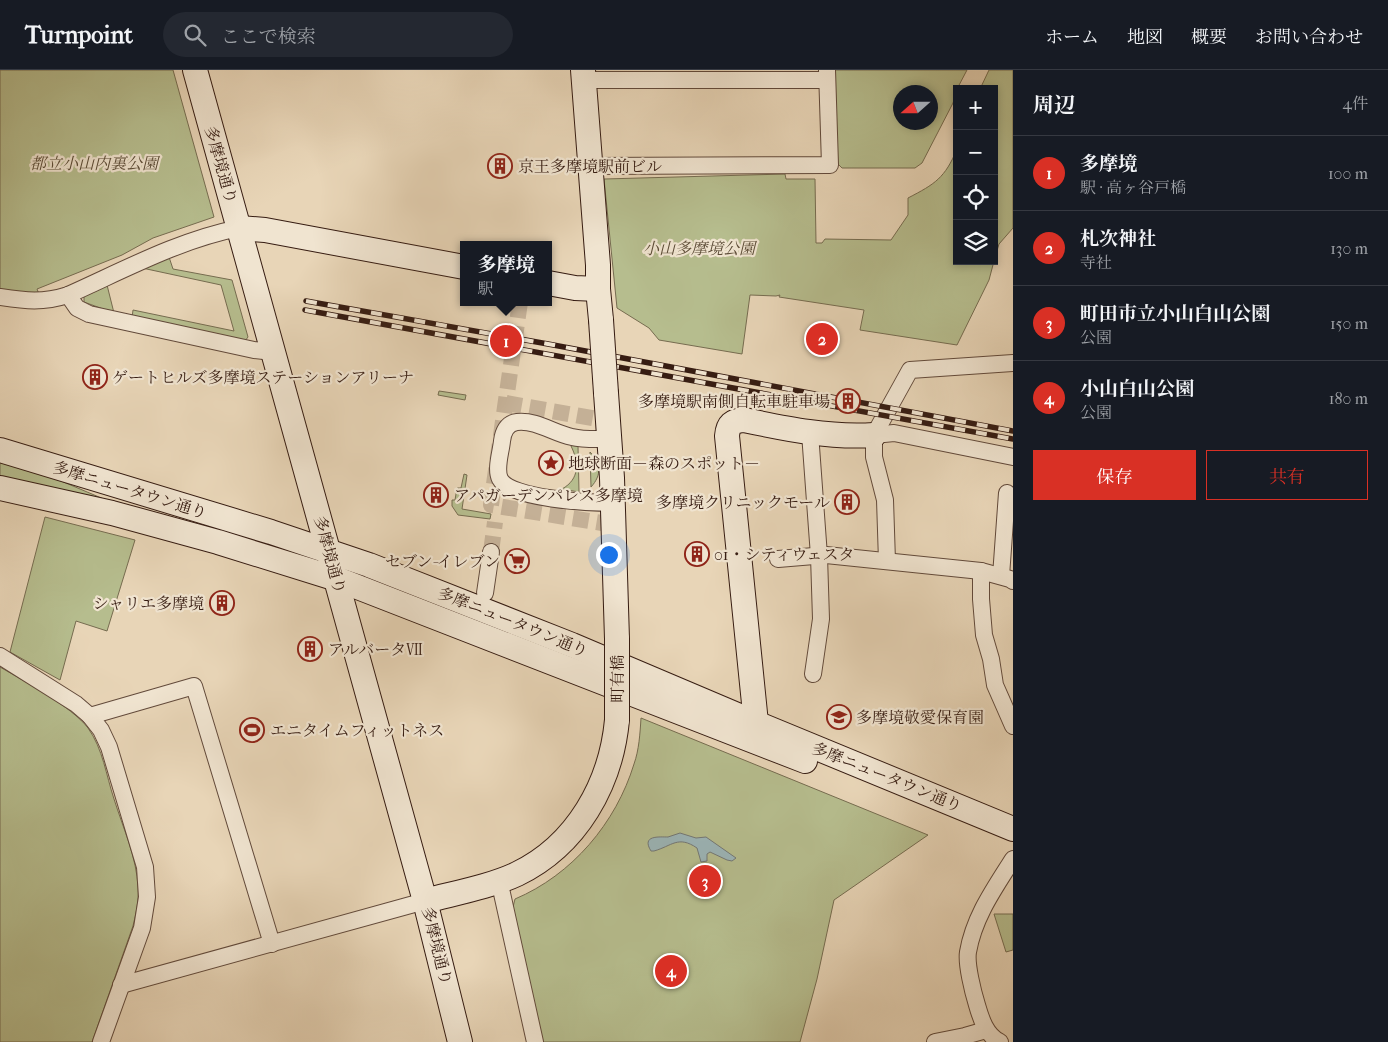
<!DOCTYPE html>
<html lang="ja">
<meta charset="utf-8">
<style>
:root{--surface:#171b24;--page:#242831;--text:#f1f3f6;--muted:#9ea1a6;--line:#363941;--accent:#d93025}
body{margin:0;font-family:"IM FELL French Canon","Noto Serif JP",serif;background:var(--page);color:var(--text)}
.controls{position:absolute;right:15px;top:15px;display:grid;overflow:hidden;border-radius:0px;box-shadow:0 2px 8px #0003}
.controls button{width:45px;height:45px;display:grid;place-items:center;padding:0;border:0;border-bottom:1px solid var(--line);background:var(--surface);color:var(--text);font:25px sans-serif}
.compass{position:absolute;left:893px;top:15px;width:45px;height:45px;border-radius:50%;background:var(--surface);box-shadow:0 2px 8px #0003;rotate:249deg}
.you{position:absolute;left:608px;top:484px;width:18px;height:18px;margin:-12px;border:4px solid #fff;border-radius:50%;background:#1a73e8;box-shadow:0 0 0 8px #1a73e833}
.badge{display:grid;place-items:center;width:32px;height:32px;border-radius:50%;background:var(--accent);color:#fff;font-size:16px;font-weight:700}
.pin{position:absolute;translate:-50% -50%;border:2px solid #fff;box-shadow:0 1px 5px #0006}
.popup{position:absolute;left:460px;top:171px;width:92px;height:65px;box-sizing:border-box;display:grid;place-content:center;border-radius:0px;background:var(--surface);filter:drop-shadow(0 1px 4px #0005);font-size:16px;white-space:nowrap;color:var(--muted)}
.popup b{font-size:19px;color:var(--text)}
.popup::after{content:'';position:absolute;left:50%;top:100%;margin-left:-10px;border:10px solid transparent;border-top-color:var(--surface)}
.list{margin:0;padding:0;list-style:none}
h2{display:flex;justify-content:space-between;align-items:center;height:65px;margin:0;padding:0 20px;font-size:21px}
h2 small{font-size:16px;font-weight:400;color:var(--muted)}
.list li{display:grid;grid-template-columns:32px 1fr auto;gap:15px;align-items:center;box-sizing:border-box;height:75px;padding:0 20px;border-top:1px solid var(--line)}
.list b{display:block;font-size:19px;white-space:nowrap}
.list p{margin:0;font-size:16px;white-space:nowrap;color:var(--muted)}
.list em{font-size:16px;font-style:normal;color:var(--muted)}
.actions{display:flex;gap:10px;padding:15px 20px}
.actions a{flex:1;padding:11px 0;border:1px solid var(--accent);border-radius:0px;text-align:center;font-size:18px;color:var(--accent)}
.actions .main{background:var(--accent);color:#fff}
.icon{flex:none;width:28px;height:28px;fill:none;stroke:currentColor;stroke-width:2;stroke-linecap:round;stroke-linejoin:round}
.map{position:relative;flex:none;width:1013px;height:972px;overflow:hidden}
header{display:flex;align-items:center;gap:30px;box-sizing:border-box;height:70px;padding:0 25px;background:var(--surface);border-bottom:1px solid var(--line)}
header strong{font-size:24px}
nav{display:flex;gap:28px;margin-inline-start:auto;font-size:18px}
.search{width:350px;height:45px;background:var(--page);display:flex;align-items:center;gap:12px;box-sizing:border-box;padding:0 18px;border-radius:28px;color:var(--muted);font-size:19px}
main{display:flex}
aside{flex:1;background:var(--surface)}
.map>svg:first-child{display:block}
.green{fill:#b6bd8e;stroke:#766c50;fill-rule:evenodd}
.water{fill:#9cb6b9;stroke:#737876}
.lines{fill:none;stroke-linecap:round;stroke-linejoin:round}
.street-tunnel{stroke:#c4b096;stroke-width:16;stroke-dasharray:16 8;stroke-linecap:butt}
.street-casing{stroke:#624a3b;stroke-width:18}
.secondary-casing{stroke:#361c12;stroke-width:26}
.street{stroke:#f0e4d0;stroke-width:16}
.secondary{stroke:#f0e4d0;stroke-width:24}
.rail-casing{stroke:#361c12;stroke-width:5.5}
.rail{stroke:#f0e4d0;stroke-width:4;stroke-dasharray:11;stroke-linecap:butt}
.secondary-bridge-casing{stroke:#361c12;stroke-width:26;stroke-linecap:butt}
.secondary-bridge{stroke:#f0e4d0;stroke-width:24}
.labels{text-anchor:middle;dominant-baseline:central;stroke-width:4.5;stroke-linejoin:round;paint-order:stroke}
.park-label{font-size:16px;font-style:italic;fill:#5c4c37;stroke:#f0e4d0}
.street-label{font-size:16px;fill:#361c12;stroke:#f0e4d0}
.poi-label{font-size:16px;fill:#361c12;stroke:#f0e4d0;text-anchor:start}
</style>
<header>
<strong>Turnpoint</strong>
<div class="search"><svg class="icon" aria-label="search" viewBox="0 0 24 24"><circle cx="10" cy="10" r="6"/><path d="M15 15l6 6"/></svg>ここで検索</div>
<nav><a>ホーム</a><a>地図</a><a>概要</a><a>お問い合わせ</a></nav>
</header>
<main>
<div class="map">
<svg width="1013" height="972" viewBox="0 0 1013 972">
<rect width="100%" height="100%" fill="#e8d5b7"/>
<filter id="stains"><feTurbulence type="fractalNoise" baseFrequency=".004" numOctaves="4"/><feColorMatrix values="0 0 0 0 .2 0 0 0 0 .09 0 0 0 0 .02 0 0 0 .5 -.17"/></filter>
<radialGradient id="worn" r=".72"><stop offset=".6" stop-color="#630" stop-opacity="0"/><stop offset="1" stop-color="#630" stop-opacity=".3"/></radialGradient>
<g class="green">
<path d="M0,0H173L214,147L153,168L122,185L37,219L39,224L17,223L0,219Z"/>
<path d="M834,0H967L957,19L953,33L922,93L915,98H842L837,93ZM901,22H931V52H901Z"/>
<path d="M989,0H1013V158L999,174L994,191V19H980Z"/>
<path d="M957,79V191H994L989,210L957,275L860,260L864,240L779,227L780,225L776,226L750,225L742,284L659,270L649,258L617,238L604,109L785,104L786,109H815L816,173H822L825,169L891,170L908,145V128C935,114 945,108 957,79Z"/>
<path d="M169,187L173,199L232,210L248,267L245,271L132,248L133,240L234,261L221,215L142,198Z"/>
<path d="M107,215L114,243L84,232V226Z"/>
<path d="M439,321L466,325L465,330L438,325Z"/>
<path d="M573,375L578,376L579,422L562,419C580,409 579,392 571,376Z"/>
<path d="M590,382C601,393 602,405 591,417Z"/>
<path d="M0,392L47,405L106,430L0,409Z"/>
<path d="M464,404L467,405L462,439L491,444L490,449L458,445L452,436V430H455L457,418H461Z"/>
<path d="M45,447L135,470L107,561L76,551L60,610L10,582Z"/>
<path d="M0,597C24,611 72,637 88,658C103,679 106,705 114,729C123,758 137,788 138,818C139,831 136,843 133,856L92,972H0Z"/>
<path d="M641,648L928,765L834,830L817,909L800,972H542L513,837L515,829C572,805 616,753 634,694C639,680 640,664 641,648Z"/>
<path d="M994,844H1013V880L1006,882Z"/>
</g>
<path class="water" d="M680,763L696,768L706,767L736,788L732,791L727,790L710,782L707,784V791L701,792L697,778C678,765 672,776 654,781H651C641,765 659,767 668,767C672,766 676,764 680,763Z"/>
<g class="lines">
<g class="street-tunnel">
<path d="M520,232L491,435L608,454"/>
<path d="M506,333L603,350L604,364"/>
<path d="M491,482L495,452"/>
</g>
<defs>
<g id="street">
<path d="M583,10H827"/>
<path d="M590,96L830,95L827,0"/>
<path d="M68,225L77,238L89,244L254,280L273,282"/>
<path d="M0,227C26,231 43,233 68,225C124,200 179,170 239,158"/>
<path d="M810,363L819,486L821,549L813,604"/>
<path d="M874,365L894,363L1013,387"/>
<path d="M610,369C597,369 584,370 572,367C553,363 537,350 517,352C507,353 503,362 502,371C501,382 495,399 500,409C510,429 591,433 613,433"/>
<path d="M778,489L826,485L981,501L1010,509L1013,511"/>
<path d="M887,491L885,430L874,387V365L910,300L1013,293"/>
<path d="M981,501V529L984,565L991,589L995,615L1013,656"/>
<path d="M1001,506L1007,423"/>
<path d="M485,523L491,482"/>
<path d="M0,586L76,634L90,646L101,660L109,677L145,797L147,827L142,858L101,972"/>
<path d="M90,646L194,616L272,874"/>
<path d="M499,810L535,972"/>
<path d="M121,915L425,831"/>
<path d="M935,972L965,966L986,960"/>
<path d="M1000,972C986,965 981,949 977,935C973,922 966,894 968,882C974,847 994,819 1013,789"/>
</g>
<g id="secondary">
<path d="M195,0L425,831L460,972"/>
<path d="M583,0L598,195V219L601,250"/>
<path d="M239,158L265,160L464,197"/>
<path d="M548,213L575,218L598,219"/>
<path d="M606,323L612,408L617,569"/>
<path d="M0,380L271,462L369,495L572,575L756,653L1013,759"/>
<path d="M0,418L112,443L218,472L337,509L805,691"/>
<path d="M756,653L727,366C728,354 732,351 744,350C787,359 830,368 874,365"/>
<path d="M425,831C455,823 489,817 517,804C577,775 611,714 617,650"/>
</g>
</defs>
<use href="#street" class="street-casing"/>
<use href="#secondary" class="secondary-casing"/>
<use href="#street" class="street"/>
<use href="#secondary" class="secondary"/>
<defs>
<g id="rail">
<path d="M306,231L548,274L1013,361"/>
<path d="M305,240L1013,369"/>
</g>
</defs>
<use href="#rail" class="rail-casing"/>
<use href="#rail" class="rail"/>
<defs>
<g id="secondary-bridge">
<path d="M601,250L606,323"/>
<path d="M617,569V650"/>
</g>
</defs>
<use href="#secondary-bridge" class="secondary-bridge-casing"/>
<use href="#secondary-bridge" class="secondary-bridge"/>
</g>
<defs>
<symbol id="building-ring" viewBox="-11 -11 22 22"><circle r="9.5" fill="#f0e4d0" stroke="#8f2418" stroke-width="1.5"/><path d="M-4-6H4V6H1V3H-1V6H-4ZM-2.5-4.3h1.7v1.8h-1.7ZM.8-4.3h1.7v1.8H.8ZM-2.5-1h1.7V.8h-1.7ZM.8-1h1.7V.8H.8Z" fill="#8f2418"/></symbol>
<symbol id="sight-ring" viewBox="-11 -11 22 22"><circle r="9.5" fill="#f0e4d0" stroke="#8f2418" stroke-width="1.5"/><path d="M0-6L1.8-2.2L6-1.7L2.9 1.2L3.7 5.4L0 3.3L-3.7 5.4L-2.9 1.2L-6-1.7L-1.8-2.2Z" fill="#8f2418"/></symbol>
<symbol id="supermarket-ring" viewBox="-11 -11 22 22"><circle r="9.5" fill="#f0e4d0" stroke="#8f2418" stroke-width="1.5"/><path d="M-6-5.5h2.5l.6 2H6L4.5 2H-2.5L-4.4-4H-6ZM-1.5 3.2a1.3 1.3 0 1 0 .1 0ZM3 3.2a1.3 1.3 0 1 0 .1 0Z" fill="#8f2418"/></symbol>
<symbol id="school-ring" viewBox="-11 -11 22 22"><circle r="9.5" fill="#f0e4d0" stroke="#8f2418" stroke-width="1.5"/><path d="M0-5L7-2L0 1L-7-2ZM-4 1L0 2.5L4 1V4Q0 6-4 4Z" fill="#8f2418"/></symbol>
<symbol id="stadium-ring" viewBox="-11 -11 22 22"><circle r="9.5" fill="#f0e4d0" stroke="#8f2418" stroke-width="1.5"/><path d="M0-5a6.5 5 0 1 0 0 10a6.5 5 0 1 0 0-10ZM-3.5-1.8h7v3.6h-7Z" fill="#8f2418"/></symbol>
</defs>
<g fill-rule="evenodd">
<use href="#building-ring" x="486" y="82" width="28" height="28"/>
<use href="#building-ring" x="81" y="293" width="28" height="28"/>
<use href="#building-ring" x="834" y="317" width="28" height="28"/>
<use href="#sight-ring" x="537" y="379" width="28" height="28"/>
<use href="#building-ring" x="422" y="411" width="28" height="28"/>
<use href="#building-ring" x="833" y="418" width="28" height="28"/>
<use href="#building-ring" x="683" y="470" width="28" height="28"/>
<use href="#supermarket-ring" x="503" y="477" width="28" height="28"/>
<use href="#building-ring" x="208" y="519" width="28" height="28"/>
<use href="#building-ring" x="296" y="565" width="28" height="28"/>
<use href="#school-ring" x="825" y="633" width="28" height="28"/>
<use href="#stadium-ring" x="238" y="646" width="28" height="28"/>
</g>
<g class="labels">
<g class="park-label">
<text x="94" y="93">都立小山内裏公園</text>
<text x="699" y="178">小山多摩境公園</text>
</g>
<g class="street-label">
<text transform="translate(221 95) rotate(74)">多摩境通り</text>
<text transform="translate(130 420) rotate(17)">多摩ニュータウン通り</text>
<text transform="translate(330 485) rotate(75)">多摩境通り</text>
<text transform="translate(513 552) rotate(22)">多摩ニュータウン通り</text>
<text transform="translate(617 609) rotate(-90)">町有橋</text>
<text transform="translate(887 707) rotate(22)">多摩ニュータウン通り</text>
<text transform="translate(437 876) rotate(76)">多摩境通り</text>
</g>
<g class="poi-label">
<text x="518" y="96">京王多摩境駅前ビル</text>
<text x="112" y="307">ゲートヒルズ多摩境ステーションアリーナ</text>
<text x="830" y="331" text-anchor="end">多摩境駅南側自転車駐車場</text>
<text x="568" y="393">地球断面－森のスポット－</text>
<text x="454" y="425">アパガーデンパレス多摩境</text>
<text x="830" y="432" text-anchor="end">多摩境クリニックモール</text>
<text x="714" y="484">01・シティウェスタ</text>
<text x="500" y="491" text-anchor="end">セブン-イレブン</text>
<text x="204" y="533" text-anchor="end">シャリエ多摩境</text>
<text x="328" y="579">アルバータⅦ</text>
<text x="856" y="647">多摩境敬愛保育園</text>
<text x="270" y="660">エニタイムフィットネス</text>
</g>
</g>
<rect width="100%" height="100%" filter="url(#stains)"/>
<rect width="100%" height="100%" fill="url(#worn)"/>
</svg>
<div class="controls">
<button>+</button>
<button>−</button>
<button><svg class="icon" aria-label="locate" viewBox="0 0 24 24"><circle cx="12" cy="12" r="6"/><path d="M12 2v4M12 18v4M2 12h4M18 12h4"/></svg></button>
<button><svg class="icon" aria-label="layers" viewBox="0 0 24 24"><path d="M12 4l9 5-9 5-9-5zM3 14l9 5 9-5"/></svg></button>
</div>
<svg class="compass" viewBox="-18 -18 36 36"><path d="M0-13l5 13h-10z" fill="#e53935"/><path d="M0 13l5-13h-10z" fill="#9ea1a6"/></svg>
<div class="you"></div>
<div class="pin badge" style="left:506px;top:271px">1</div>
<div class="popup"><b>多摩境</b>駅</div>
<div class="pin badge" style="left:822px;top:269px">2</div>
<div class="pin badge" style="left:705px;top:811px">3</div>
<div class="pin badge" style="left:671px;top:901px">4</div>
</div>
<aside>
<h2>周辺<small>4件</small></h2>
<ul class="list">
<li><span class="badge">1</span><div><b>多摩境</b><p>駅 · 高ヶ谷戸橋</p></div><em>100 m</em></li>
<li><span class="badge">2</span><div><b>札次神社</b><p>寺社</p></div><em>130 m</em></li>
<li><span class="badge">3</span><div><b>町田市立小山白山公園</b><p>公園</p></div><em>150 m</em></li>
<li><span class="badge">4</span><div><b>小山白山公園</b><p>公園</p></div><em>180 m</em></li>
</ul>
<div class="actions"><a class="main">保存</a><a>共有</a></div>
</aside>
</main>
